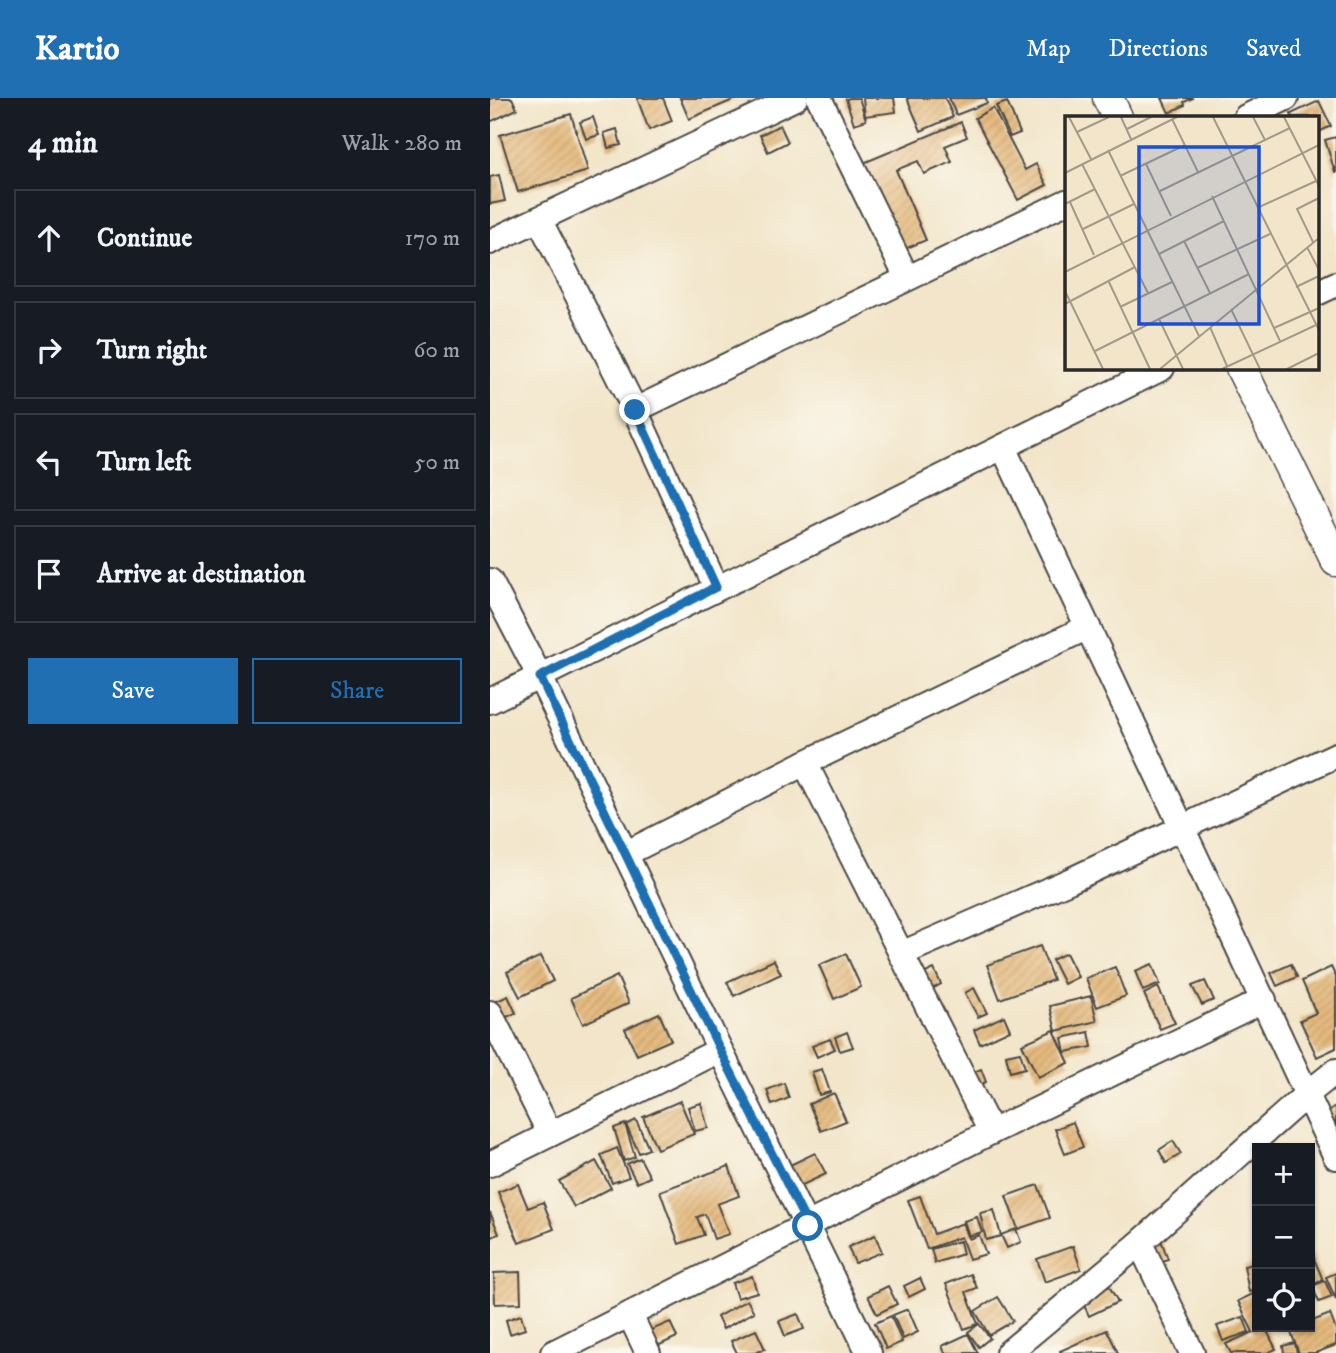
<!DOCTYPE html>
<meta charset="utf-8">
<style>
:root{--surface:#171b24;--page:#20242c;--text:#f1f3f6;--muted:#9ea1a6;--line:#363941;--accent:#1f6fb2}
body{margin:0;font-family:"IM FELL DW Pica",serif;background:var(--page);color:var(--text)}
.controls{position:absolute;right:21px;bottom:21px;display:grid;overflow:hidden;border-radius:0px;box-shadow:0 2px 5px #0004}
.controls button{width:63px;height:63px;display:grid;place-items:center;padding:0;border:0;border-bottom:2px solid var(--line);background:var(--surface);color:var(--text);font:35px sans-serif}
.stop{position:absolute;width:21px;height:21px;margin:-16px;border:5px solid #1f6fb2;border-radius:50%;background:#fff}
.stop.end{background:#1f6fb2;border-color:#fff;box-shadow:0 2px 7px #0008}
.list{margin:0;padding:0;list-style:none}
h2{display:flex;justify-content:space-between;align-items:center;height:91px;margin:0;padding:0 28px;font-size:30px}
h2 small{font-size:23px;font-weight:400;color:var(--muted)}
.list li{display:grid;grid-template-columns:46px 1fr auto;gap:21px;align-items:center;box-sizing:border-box;height:98px;margin:0 14px 14px;padding:0 14px;border:2px solid var(--line);border-radius:0px}
.list b{display:block;font-size:26px;white-space:nowrap}
.list em{font-size:23px;font-style:normal;color:var(--muted)}
.actions{display:flex;gap:14px;padding:21px 28px}
.actions a{flex:1;padding:16px 0;border:2px solid var(--accent);border-radius:0px;text-align:center;font-size:24px;color:var(--accent)}
.actions .main{background:var(--accent);color:#fff}
.icon{flex:none;width:38px;height:38px;fill:none;stroke:currentColor;stroke-width:2;stroke-linecap:round;stroke-linejoin:round}
.map{position:relative;flex:none;width:846px;height:1255px;overflow:hidden}
header{display:flex;align-items:center;gap:42px;box-sizing:border-box;height:98px;padding:0 35px;background:var(--accent);color:#fff}
header strong{font-size:33px}
nav{display:flex;gap:38px;margin-inline-start:auto;font-size:24px}
main{display:flex}
aside{flex:1;background:var(--surface)}
.map>svg:first-child{display:block}
.building{fill:url(#building-hatch)}
.lines{fill:none;stroke-linecap:round;stroke-linejoin:round}
.minor-casing{stroke:#494743;stroke-width:28}
.tertiary-casing{stroke:#494743;stroke-width:33}
.minor{stroke:#fff;stroke-width:24}
.tertiary{stroke:#fff;stroke-width:30}
.route{stroke:#1f6fb2;stroke-width:9}
.inset-road{fill:none;stroke:#a29b8a;stroke-width:2}
.view{fill:#1d4ed8;fill-opacity:0.15;stroke:#1d4ed8;stroke-width:3.5}
.inset-edge{fill:none;stroke:#2b2b2b;stroke-width:3.5}
</style>
<header>
<strong>Kartio</strong>
<nav><a>Map</a><a>Directions</a><a>Saved</a></nav>
</header>
<main>
<aside>
<h2>4 min<small>Walk · 280 m</small></h2>
<ul class="list">
<li><svg class="icon" aria-label="ahead" viewBox="0 0 24 24"><path d="M12 20V5M6 11l6-6 6 6"/></svg><div><b>Continue</b></div><em>170 m</em></li>
<li><svg class="icon" aria-label="right" viewBox="0 0 24 24"><path d="M7 20v-9h11M14 6l5 5-5 5"/></svg><div><b>Turn right</b></div><em>60 m</em></li>
<li><svg class="icon" aria-label="left" viewBox="0 0 24 24"><path d="M17 20v-9H6M10 6l-5 5 5 5"/></svg><div><b>Turn left</b></div><em>50 m</em></li>
<li><svg class="icon" aria-label="arrive" viewBox="0 0 24 24"><path d="M6 21V4h12l-3 4 3 4H6"/></svg><div><b>Arrive at destination</b></div></li>
</ul>
<div class="actions"><a class="main">Save</a><a>Share</a></div>
</aside>
<div class="map">
<svg width="846" height="1255" viewBox="0 0 846 1255">
<defs>
<pattern id="building-hatch" width="6" height="6" patternUnits="userSpaceOnUse" patternTransform="scale(1.75)"><rect width="6" height="6" fill="#e4b97e"/><path d="M-1 1l2-2M0 6l6-6M5 7l2-2" fill="none" stroke="#c49f6d"/></pattern>
</defs>
<rect width="100%" height="100%" fill="#fbf7ec"/>
<filter id="ink" filterUnits="userSpaceOnUse"><feTurbulence type="fractalNoise" baseFrequency=".0143" numOctaves="2"/><feDisplacementMap in="SourceGraphic" scale="14" xChannelSelector="R" yChannelSelector="G"/><feConvolveMatrix kernelMatrix="1 2 1 2 8 2 1 2 1" color-interpolation-filters="sRGB"/></filter>
<filter id="wash" filterUnits="userSpaceOnUse"><feTurbulence type="fractalNoise" baseFrequency=".00686" numOctaves="4" result="noise"/><feDisplacementMap in="SourceGraphic" scale="28" xChannelSelector="R" yChannelSelector="G"/><feGaussianBlur stdDeviation="1.57" result="paint"/><feColorMatrix in="noise" values="0 0 0 0 0 0 0 0 0 0 0 0 0 0 0 0 0 1.4 0 .05"/><feComposite in="paint" operator="in"/></filter>
<g filter="url(#wash)">
<rect width="100%" height="100%" fill="#f2e5c9"/>
<g id="blocks">
<g class="building">
<path d="M3,0H22L27,11L0,24V1Z"/>
<path d="M147,0H173L182,23L159,32Z"/>
<path d="M190,0H248L199,21Z"/>
<path d="M360,0H369L376,22L364,26L356,1Z"/>
<path d="M373,0H404L406,14L375,18Z"/>
<path d="M417,0H455L463,19L431,33Z"/>
<path d="M459,0H496L497,5L466,17Z"/>
<path d="M672,0H703L694,4L695,7L679,15Z"/>
<path d="M829,3L841,28L827,35V19H802L801,16Z"/>
<path d="M517,4L530,35L520,39L506,8Z"/>
<path d="M503,10L535,72L546,66L557,87L528,102L485,20Z"/>
<path d="M81,16L98,73L28,94L10,37Z"/>
<path d="M103,19L109,37L96,41L90,24Z"/>
<path d="M471,24L477,39L455,48L462,64L434,76L428,63L406,72L436,142L408,154L371,66Z"/>
<path d="M290,27L298,44L278,54L270,37Z"/>
<path d="M127,31L131,47L118,50L114,35Z"/>
<path d="M846,39V74H845L835,42Z"/>
<path d="M9,77L15,103L0,106V79Z"/>
<path d="M550,848L563,882L510,901L497,867Z"/>
<path d="M576,855L588,879L574,886L562,862Z"/>
<path d="M356,856L371,889L344,901L329,867Z"/>
<path d="M51,858L63,883L30,899L17,874Z"/>
<path d="M284,862L291,876L244,898L237,884Z"/>
<path d="M662,866L670,886L653,893L645,873Z"/>
<path d="M801,866L807,879L787,888L781,875Z"/>
<path d="M625,869L636,898L607,909L596,880Z"/>
<path d="M841,869L846,879V950L827,959L810,922L826,915L812,883Z"/>
<path d="M444,871L451,886L433,896L425,880Z"/>
<path d="M127,878L139,905L93,926L81,900Z"/>
<path d="M715,883L724,902L712,907L702,888Z"/>
<path d="M668,889L685,925L670,931L654,896Z"/>
<path d="M484,890L497,915L488,919L475,895Z"/>
<path d="M18,898L26,915L5,924L0,906Z"/>
<path d="M601,898L607,923L566,933L560,908Z"/>
<path d="M169,915L181,942L147,957L135,931Z"/>
<path d="M514,918L520,932L490,946L484,932Z"/>
<path d="M564,932L579,965L548,979L532,946Z"/>
<path d="M357,934L363,949L350,953L345,939Z"/>
<path d="M599,934L602,949L575,954L572,940Z"/>
<path d="M340,941L345,951L327,959L322,948Z"/>
<path d="M530,954L535,970L520,974L516,957Z"/>
<path d="M332,971L340,994L329,997L322,974Z"/>
<path d="M491,971L496,984L481,991L475,978Z"/>
<path d="M294,985L299,1000L282,1007L277,992Z"/>
<path d="M344,995L356,1023L331,1033L319,1006Z"/>
<path d="M190,1003L204,1036L167,1051L153,1019Z"/>
<path d="M211,1005L218,1030L205,1033L198,1009Z"/>
<path d="M846,1008V1034L833,1018Z"/>
<path d="M146,1022L159,1051L149,1055L136,1027Z"/>
<path d="M583,1024L593,1049L575,1056L565,1031Z"/>
<path d="M135,1026L145,1059L134,1063L124,1030Z"/>
<path d="M683,1043L691,1056L676,1065L669,1052Z"/>
<path d="M127,1050L139,1079L122,1085L111,1057Z"/>
<path d="M325,1055L336,1076L308,1089L298,1068Z"/>
<path d="M150,1060L160,1079L147,1085L137,1066Z"/>
<path d="M106,1063L121,1090L84,1109L69,1083Z"/>
<path d="M239,1068L249,1098L227,1106L239,1136L224,1141L215,1116L207,1119L214,1137L189,1146L170,1093Z"/>
<path d="M28,1086L38,1110L53,1104L64,1131L29,1145L8,1094Z"/>
<path d="M548,1087L560,1120L528,1131L516,1098Z"/>
<path d="M430,1098L444,1136L473,1125L479,1141L489,1137L496,1156L479,1161L471,1139L437,1151L418,1102Z"/>
<path d="M504,1112L511,1138L496,1142L490,1115Z"/>
<path d="M0,1114L9,1136L0,1140Z"/>
<path d="M487,1119L492,1134L479,1138L474,1123Z"/>
<path d="M526,1131L531,1144L517,1150L511,1137Z"/>
<path d="M385,1137L392,1154L365,1165L358,1149Z"/>
<path d="M671,1142L678,1161L660,1167L653,1148Z"/>
<path d="M470,1143L473,1156L445,1165L441,1151Z"/>
<path d="M583,1148L591,1171L555,1184L547,1161Z"/>
<path d="M822,1156L833,1182L820,1188V1157Z"/>
<path d="M767,1165V1192L759,1194L754,1168Z"/>
<path d="M30,1174L31,1205L5,1206L4,1175Z"/>
<path d="M846,1175V1202L836,1179Z"/>
<path d="M481,1176L487,1190L476,1194L488,1226L474,1231L456,1186Z"/>
<path d="M262,1178L267,1194L247,1200L242,1185Z"/>
<path d="M430,1180L435,1191L419,1199L414,1188Z"/>
<path d="M835,1183L842,1199L829,1204L822,1188Z"/>
<path d="M398,1188L407,1206L387,1216L378,1198Z"/>
<path d="M619,1188L628,1204L599,1218L591,1201Z"/>
<path d="M767,1194V1229H775L786,1251L777,1255H741L736,1246L763,1234L748,1203Z"/>
<path d="M508,1199L523,1223L499,1237L485,1213Z"/>
<path d="M257,1202L264,1214L233,1231L227,1219Z"/>
<path d="M418,1211L428,1234L413,1241L403,1217Z"/>
<path d="M308,1216L314,1231L295,1238L289,1223Z"/>
<path d="M840,1216L846,1232V1247L825,1255H809L800,1232L808,1229H820V1224Z"/>
<path d="M31,1217L35,1231L20,1236L16,1222Z"/>
<path d="M401,1218L412,1244L396,1251L385,1225Z"/>
<path d="M753,1219L759,1234L733,1243L727,1228Z"/>
<path d="M180,1224L187,1239L159,1252L152,1236Z"/>
<path d="M489,1226L500,1240L489,1249L478,1234Z"/>
<path d="M266,1232L275,1251L265,1255H247L241,1243Z"/>
<path d="M617,1232L628,1255H571L570,1253Z"/>
<path d="M478,1236L488,1255H455L452,1248Z"/>
<path d="M805,1245L807,1255H794L793,1248Z"/>
</g>
</g>
</g>
<g filter="url(#ink)">
<use href="#blocks" fill-opacity="0" stroke="#494743" stroke-width="2"/>
<g class="lines">
<defs>
<g id="minor">
<path d="M329,0L417,180"/>
<path d="M756,19L796,0"/>
<path d="M49,121L145,312L226,489"/>
<path d="M0,144L305,0"/>
<path d="M827,195L846,186"/>
<path d="M145,312L576,104"/>
<path d="M513,349C624,585 736,822 846,1059"/>
<path d="M0,483L50,579L230,952L379,1255"/>
<path d="M0,603L672,270"/>
<path d="M315,665L501,1034"/>
<path d="M135,756L315,665L598,529"/>
<path d="M411,856L579,783L846,657"/>
<path d="M0,915L60,1036"/>
<path d="M0,1066L230,952"/>
<path d="M650,1145L702,1255"/>
<path d="M140,1217L158,1255"/>
<path d="M63,1255L501,1034L774,902"/>
<path d="M518,1255L650,1145L817,996L846,973"/>
</g>
<g id="tertiary">
<path d="M618,0L627,19"/>
<path d="M751,270L846,463"/>
</g>
</defs>
<use href="#minor" class="minor-casing"/>
<use href="#tertiary" class="tertiary-casing"/>
<use href="#minor" class="minor"/>
<use href="#tertiary" class="tertiary"/>
</g>
</g>
<g class="lines" filter="url(#ink)">
<path class="route" d="M145,312L226,489L50,579L230,952L318,1128"/>
</g>
<g transform="translate(575 18)">
<rect width="254" height="254" fill="#f2e5c9"/>
<path class="inset-road" d="M4,1L26,43M56,1L66,23M148,1L254,214M188,1L200,24M219,1L254,70M107,3L133,56M62,13L86,1M12,16L44,1M43,34L134,220M17,48L83,177M81,48L106,100M0,57L112,1M55,60L120,29M95,75L225,12M147,80L215,225M5,86L29,139M0,88L30,73M192,92L251,65M18,113L69,88M119,125L145,177M248,126L232,93L254,82M242,131L254,154M94,138L159,105M132,152L205,118M0,156L254,29M43,164L85,253M231,171L254,160M0,175L38,253M0,188L70,151M55,191L107,166M166,193L195,253M94,203L118,253M145,211L162,250M209,212L254,192M30,235L184,158M95,253L254,122M157,253L251,209M222,253L254,237"/>
<path class="view" d="M74,31H194V208H74Z"/>
<rect width="254" height="254" class="inset-edge"/>
</g>
</svg>
<div class="controls">
<button>+</button>
<button>−</button>
<button><svg class="icon" aria-label="locate" viewBox="0 0 24 24"><circle cx="12" cy="12" r="6"/><path d="M12 2v4M12 18v4M2 12h4M18 12h4"/></svg></button>
</div>
<div class="stop" style="left:318px;top:1128px"></div>
<div class="stop end" style="left:145px;top:312px"></div>
</div>
</main>
